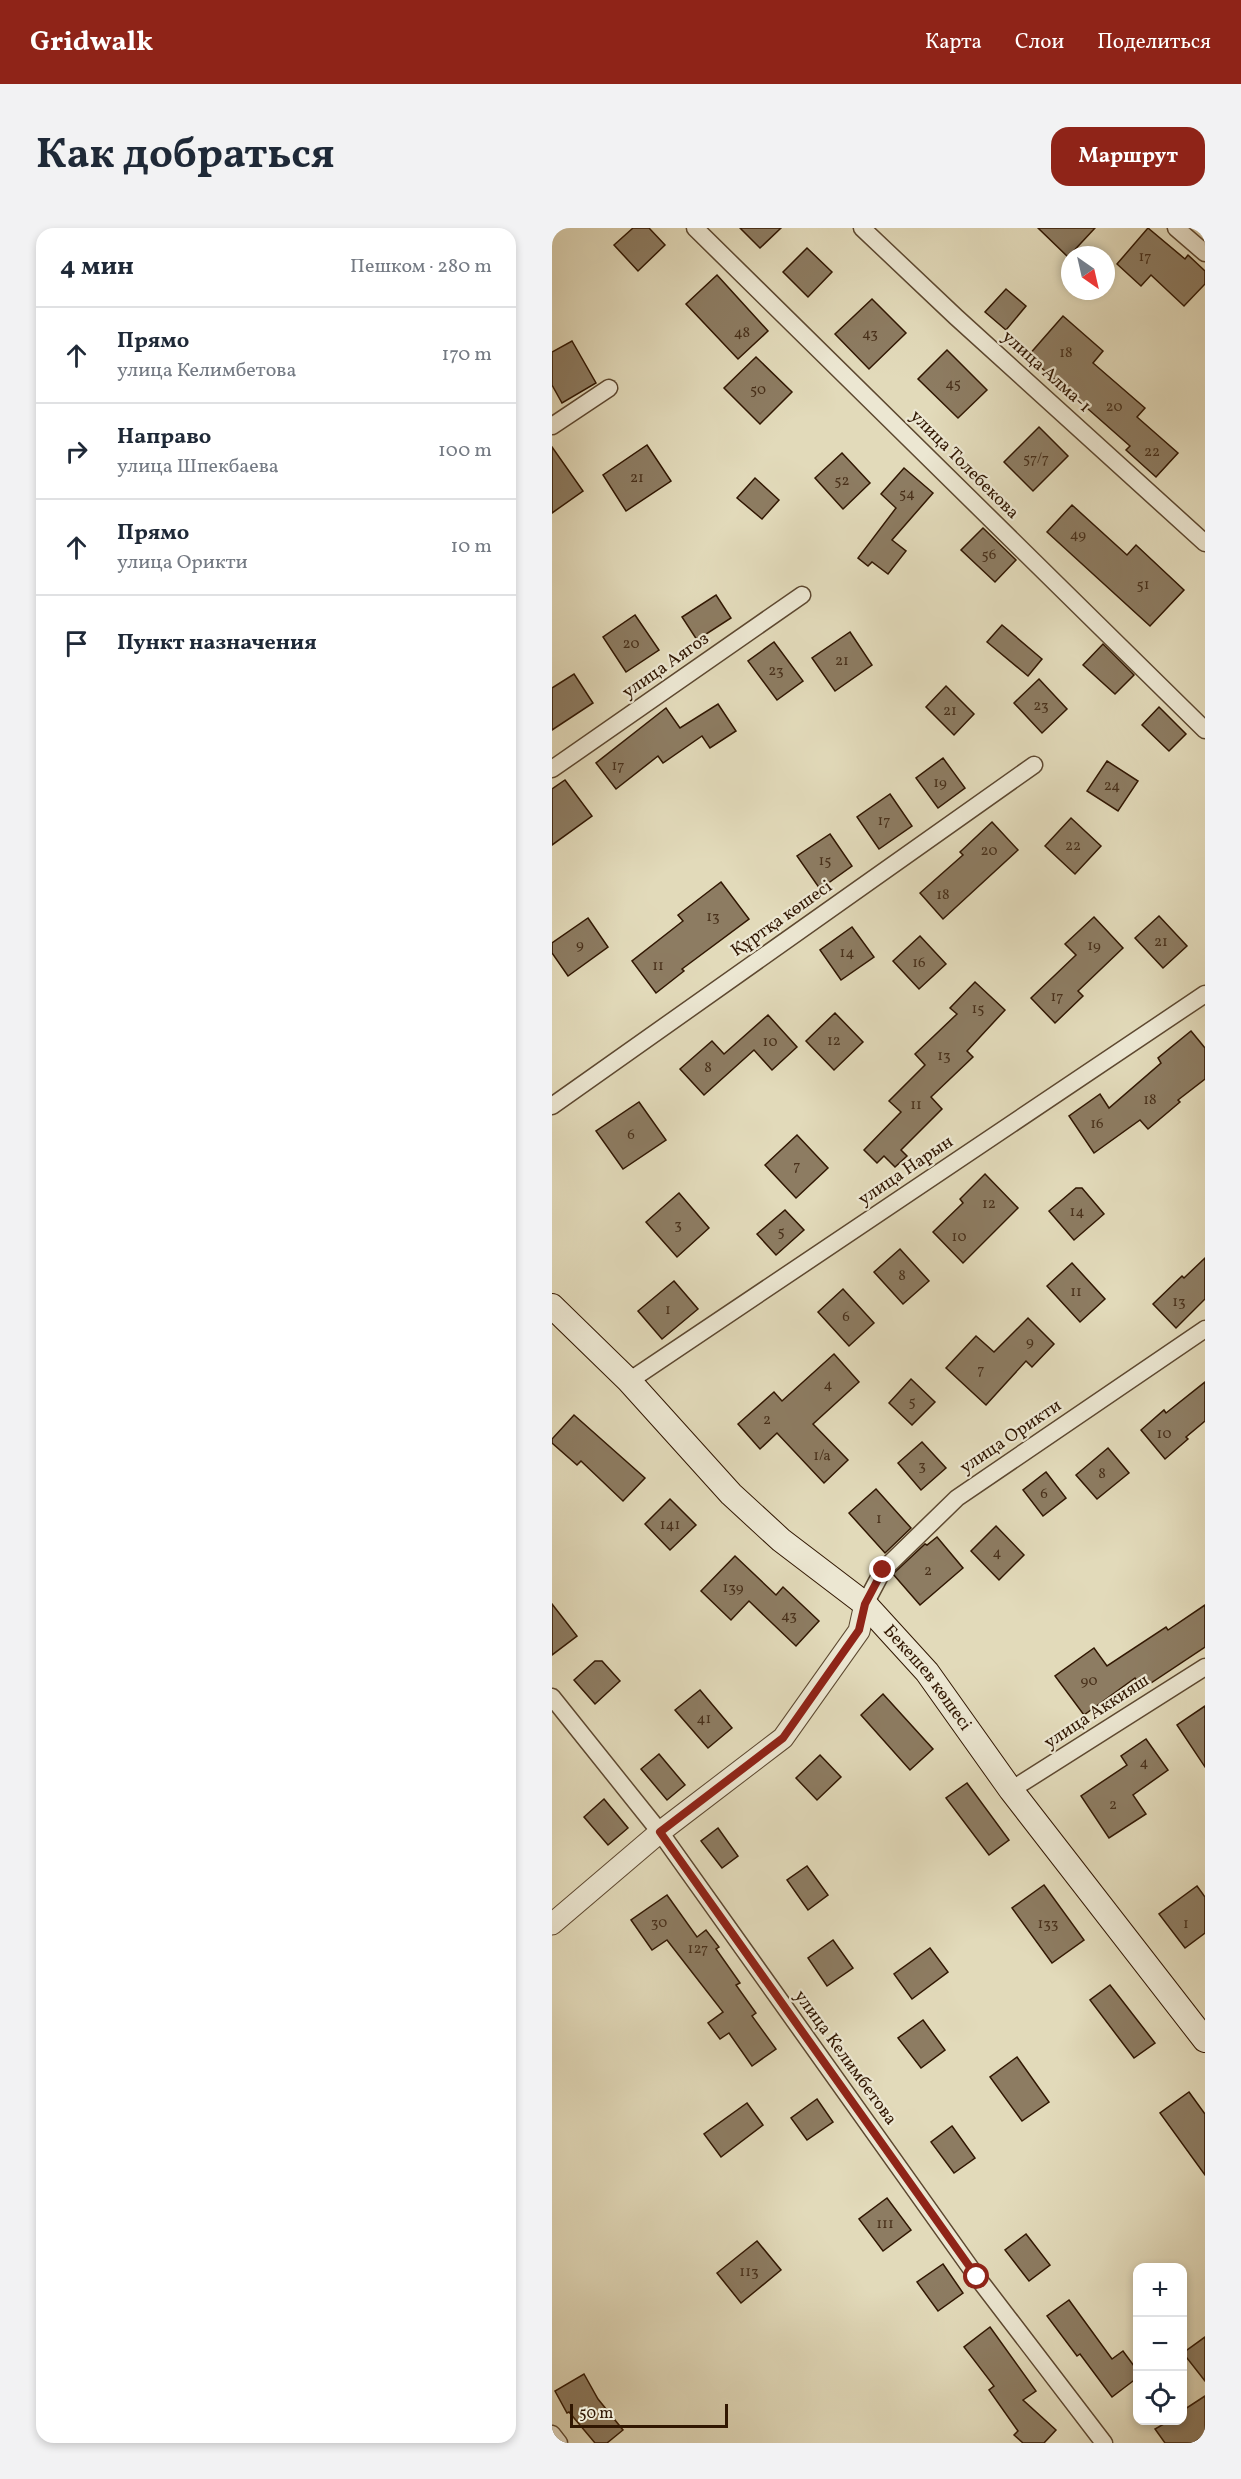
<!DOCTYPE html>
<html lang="ru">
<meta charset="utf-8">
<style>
:root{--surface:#fff;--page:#f2f2f3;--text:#1f2937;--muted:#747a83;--line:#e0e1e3;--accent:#8f2418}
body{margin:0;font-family:Vollkorn,serif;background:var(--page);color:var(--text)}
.controls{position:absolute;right:18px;bottom:18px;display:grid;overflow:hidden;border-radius:12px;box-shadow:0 3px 9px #0003}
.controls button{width:54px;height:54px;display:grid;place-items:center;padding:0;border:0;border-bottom:2px solid var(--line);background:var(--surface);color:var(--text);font:30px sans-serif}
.compass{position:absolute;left:509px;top:18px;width:54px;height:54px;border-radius:50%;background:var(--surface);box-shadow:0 3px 9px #0003;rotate:146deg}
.scale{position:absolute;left:18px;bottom:15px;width:158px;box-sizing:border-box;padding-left:6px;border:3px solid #311702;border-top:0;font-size:16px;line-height:21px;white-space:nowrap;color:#311702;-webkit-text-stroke:4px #ece7d2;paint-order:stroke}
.stop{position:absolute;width:18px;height:18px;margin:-14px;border:4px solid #8f2418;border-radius:50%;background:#fff}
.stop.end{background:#8f2418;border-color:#fff;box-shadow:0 2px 6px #0008}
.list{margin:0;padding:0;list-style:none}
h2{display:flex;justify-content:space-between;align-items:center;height:78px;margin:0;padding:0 24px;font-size:26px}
h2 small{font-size:20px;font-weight:400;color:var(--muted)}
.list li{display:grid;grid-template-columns:39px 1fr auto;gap:18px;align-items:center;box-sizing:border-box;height:96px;padding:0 24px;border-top:2px solid var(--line)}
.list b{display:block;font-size:22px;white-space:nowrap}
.list p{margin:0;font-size:20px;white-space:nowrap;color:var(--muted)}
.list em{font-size:20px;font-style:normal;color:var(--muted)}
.icon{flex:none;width:33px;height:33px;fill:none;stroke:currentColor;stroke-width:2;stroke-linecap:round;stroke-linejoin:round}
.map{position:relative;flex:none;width:653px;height:2215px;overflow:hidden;border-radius:18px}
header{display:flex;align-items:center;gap:36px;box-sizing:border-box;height:84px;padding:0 30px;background:var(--accent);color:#fff}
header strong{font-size:28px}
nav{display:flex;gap:33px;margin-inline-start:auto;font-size:21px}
.intro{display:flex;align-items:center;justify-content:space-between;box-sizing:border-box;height:144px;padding:0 36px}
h1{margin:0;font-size:42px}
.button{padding:15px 27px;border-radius:18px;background:var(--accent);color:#fff;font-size:21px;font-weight:700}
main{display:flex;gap:36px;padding:0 36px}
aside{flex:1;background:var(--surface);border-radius:18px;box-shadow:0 3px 9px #0003}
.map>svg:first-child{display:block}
.building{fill:#8d7c62;stroke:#311702;stroke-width:1.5}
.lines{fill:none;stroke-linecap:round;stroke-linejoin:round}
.minor-casing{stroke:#5d4830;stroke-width:19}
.tertiary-casing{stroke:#5d4830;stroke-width:23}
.secondary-casing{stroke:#311702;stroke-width:26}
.minor{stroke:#ece7d2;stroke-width:16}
.tertiary{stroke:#ece7d2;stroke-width:21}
.secondary{stroke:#ece7d2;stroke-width:24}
.route{stroke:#8f2418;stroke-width:8}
.labels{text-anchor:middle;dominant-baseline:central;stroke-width:4.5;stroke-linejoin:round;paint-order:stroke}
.number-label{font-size:15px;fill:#48301a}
.street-label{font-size:18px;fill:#311702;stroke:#ece7d2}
</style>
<header>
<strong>Gridwalk</strong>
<nav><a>Карта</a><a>Слои</a><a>Поделиться</a></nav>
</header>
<div class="intro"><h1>Как добраться</h1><a class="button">Маршрут</a></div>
<main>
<aside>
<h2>4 мин<small>Пешком · 280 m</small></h2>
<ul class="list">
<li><svg class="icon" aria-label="ahead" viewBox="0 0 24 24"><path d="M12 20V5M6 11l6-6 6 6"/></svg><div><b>Прямо</b><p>улица Келимбетова</p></div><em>170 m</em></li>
<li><svg class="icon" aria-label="right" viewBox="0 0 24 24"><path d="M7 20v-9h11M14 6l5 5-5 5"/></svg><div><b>Направо</b><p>улица Шпекбаева</p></div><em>100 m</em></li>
<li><svg class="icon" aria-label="ahead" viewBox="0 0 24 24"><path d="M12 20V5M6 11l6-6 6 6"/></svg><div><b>Прямо</b><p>улица Орикти</p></div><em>10 m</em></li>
<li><svg class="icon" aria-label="arrive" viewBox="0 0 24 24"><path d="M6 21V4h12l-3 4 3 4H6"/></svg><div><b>Пункт назначения</b></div></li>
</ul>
</aside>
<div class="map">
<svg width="653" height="2215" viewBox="0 0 653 2215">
<rect width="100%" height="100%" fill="#e2daba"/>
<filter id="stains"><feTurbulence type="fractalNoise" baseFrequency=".00333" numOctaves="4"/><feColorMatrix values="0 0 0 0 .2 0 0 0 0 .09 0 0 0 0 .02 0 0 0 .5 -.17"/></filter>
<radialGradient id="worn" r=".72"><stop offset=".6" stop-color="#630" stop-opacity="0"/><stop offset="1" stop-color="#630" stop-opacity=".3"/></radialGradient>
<g class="building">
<path d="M81,0H97L113,17L86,43L62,17Z"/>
<path d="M188,0H229L208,20Z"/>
<path d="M486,0H543L516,29Z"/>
<path d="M596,0L633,31L636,27L653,43V56L632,78L599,47L589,58L565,36Z"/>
<path d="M255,20L280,44L256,69L231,44Z"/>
<path d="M165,47L216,103L186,131L134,76Z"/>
<path d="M454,61L474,78L454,102L433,84Z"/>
<path d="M320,71L354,105L317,141L283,106Z"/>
<path d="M511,88L551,123L541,135L593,180L585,189L626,225L604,249L574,222L578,218L476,128Z"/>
<path d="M20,113L44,155L10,175L0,157V124Z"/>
<path d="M395,122L435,162L406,190L366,151Z"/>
<path d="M204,129L240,164L208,196L172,160Z"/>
<path d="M487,199L516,228L481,263L452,234Z"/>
<path d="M95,217L119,253L74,283L51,247Z"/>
<path d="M0,219L31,263L0,285Z"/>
<path d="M290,225L318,255L291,281L263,250Z"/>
<path d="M352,240L381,265L340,312L354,323L336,346L320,334L316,338L306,330L344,280L329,266Z"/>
<path d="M203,250L227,272L210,291L185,270Z"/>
<path d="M520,277L575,327L584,317L632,362L598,398L495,304Z"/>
<path d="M431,300L464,332L443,354L409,322Z"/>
<path d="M164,367L179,390L145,412L130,389Z"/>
<path d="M83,387L107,422L74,444L51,409Z"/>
<path d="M450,397L490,431L476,448L435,414Z"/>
<path d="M298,404L320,437L283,463L260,430Z"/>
<path d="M222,414L251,453L225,472L196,433Z"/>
<path d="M551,416L582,447L563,466L531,437Z"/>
<path d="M22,446L41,475L0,502V460Z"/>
<path d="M487,451L515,481L490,505L462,475Z"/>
<path d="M394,458L422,486L402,507L374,479Z"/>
<path d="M166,476L184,503L158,520L150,508L111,535L106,528L64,561L44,535L114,480L128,500Z"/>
<path d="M607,479L634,506L617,523L590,497Z"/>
<path d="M391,530L413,560L386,580L364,550Z"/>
<path d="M555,533L586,553L566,583L535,563Z"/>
<path d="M13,552L40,588L0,617V561Z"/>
<path d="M338,566L360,598L327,621L305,589Z"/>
<path d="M519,590L549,618L523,646L493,618Z"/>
<path d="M440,594L466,622L391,691L368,665L411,627L408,624Z"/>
<path d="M278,606L300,638L268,661L245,628Z"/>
<path d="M169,654L197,691L130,741L132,743L104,765L80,733L131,693L126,687Z"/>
<path d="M607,688L635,718L611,740L583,710Z"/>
<path d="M542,689L571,720L526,763L531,768L503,795L479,770L524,727L513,716Z"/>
<path d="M36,690L56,719L16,748L0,725V715Z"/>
<path d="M300,699L322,729L289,752L268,722Z"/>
<path d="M368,708L394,736L367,761L341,733Z"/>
<path d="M423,754L453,782L415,823L421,829L379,869L390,881L349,922L355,928L343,939L332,928L325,935L312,922L349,884L337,873L373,837L363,826L405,786L398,780Z"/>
<path d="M283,785L311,814L282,842L254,813Z"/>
<path d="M216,787L245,819L220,842L202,822L152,867L128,841L160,813L172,826Z"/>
<path d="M639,803L653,820V851L626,872L628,874L596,901L588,892L542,925L517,888L548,866L557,880L609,835L606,830Z"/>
<path d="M87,874L114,912L71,941L44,903Z"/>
<path d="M245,907L276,940L244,970L213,937Z"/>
<path d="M433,946L466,980L411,1035L381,1004L411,975L408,971Z"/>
<path d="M524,960H530L552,986L522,1012L497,983Z"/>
<path d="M127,965L157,1000L125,1029L94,994Z"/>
<path d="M233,982L252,1002L224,1027L205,1006Z"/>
<path d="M348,1021L377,1053L351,1076L322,1044Z"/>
<path d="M653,1030V1071L624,1100L601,1076L630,1048L632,1050Z"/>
<path d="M520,1035L553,1071L528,1094L495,1058Z"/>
<path d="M122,1053L146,1081L110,1111L86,1083Z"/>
<path d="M291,1061L322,1095L297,1118L266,1084Z"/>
<path d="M476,1090L502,1116L480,1139L474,1133L434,1177L394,1140L424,1108L442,1124Z"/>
<path d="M282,1126L307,1154L261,1196L296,1232L272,1255L225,1205L208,1221L186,1196L222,1164L230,1173Z"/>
<path d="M359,1151L383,1174L360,1197L337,1175Z"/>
<path d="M653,1154V1193L634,1209L636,1211L613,1231L589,1202L612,1182L614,1185Z"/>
<path d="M22,1187L93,1250L71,1273L29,1233L25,1237L0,1215V1211Z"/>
<path d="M370,1214L394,1240L369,1262L346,1235Z"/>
<path d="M556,1220L577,1245L545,1271L524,1247Z"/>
<path d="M494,1244L514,1270L491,1288L471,1262Z"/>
<path d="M324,1261L359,1300L333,1325L297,1285Z"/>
<path d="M118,1271L144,1297L118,1322L93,1296Z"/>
<path d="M444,1298L472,1327L447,1352L419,1323Z"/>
<path d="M385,1309L411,1340L368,1377L341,1346L373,1316L375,1317Z"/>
<path d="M183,1328L224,1367L231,1359L267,1393L244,1418L197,1373L179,1392L149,1363Z"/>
<path d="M0,1376L25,1408L0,1427Z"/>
<path d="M653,1377V1419L590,1461L583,1450L532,1487L503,1448L542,1420L555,1438L614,1399L616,1402Z"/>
<path d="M43,1433H50L68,1453L43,1476L22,1452Z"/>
<path d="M148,1462L180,1500L156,1520L123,1482Z"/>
<path d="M331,1466L381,1521L358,1542L309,1487Z"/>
<path d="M653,1478V1539L625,1497Z"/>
<path d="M594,1511L616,1542L581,1567L594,1586L557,1610L529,1568L575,1537L569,1528Z"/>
<path d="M107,1526L133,1557L115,1572L89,1541Z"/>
<path d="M268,1527L289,1549L265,1572L244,1550Z"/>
<path d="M415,1555L457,1612L437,1627L394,1570Z"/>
<path d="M52,1571L76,1600L56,1617L32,1589Z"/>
<path d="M166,1600L186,1628L170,1640L149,1613Z"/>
<path d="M255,1638L276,1667L256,1682L235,1652Z"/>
<path d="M492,1657L532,1712L500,1735L460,1680Z"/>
<path d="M645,1658L653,1669V1705L633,1720L607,1686Z"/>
<path d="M115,1667L145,1709L154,1702L167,1719L164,1721L188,1755L184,1757L204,1785L200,1788L224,1821L200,1838L177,1805L168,1811L156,1795L171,1784L115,1712L100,1722L79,1692Z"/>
<path d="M281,1712L301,1740L275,1758L256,1730Z"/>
<path d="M378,1720L396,1744L360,1771L342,1746Z"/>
<path d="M558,1757L603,1815L582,1830L538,1772Z"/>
<path d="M371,1792L393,1822L369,1840L346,1810Z"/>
<path d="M465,1829L497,1874L470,1893L438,1849Z"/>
<path d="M637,1864L653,1886V1947L608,1885Z"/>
<path d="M265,1871L281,1894L255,1912L239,1890Z"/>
<path d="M195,1875L211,1897L169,1929L152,1906Z"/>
<path d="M400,1898L423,1930L402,1945L379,1914Z"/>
<path d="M335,1970L359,2002L331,2023L307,1991Z"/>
<path d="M474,2006L498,2037L477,2053L453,2022Z"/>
<path d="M205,2013L229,2042L189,2075L165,2045Z"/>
<path d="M391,2036L411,2065L386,2083L365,2054Z"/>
<path d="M517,2072L560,2131L571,2123L585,2142V2150L560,2169L528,2126L525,2128L495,2088Z"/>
<path d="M438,2099L484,2163L471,2172L504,2202L492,2215H471L462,2207L466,2203L437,2162L442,2158L412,2119Z"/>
<path d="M653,2109V2153L631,2125Z"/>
<path d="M32,2146L46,2171L71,2202L55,2215H43L17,2184L15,2185L3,2163Z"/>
<path d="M653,2168V2207L641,2215H613L603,2201L617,2193H630V2183Z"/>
</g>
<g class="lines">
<defs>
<g id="minor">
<path d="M143,0L653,502"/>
<path d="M310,0L404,89L653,315"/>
<path d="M624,0L653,25"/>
<path d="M0,198L57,160"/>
<path d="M0,541L250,367"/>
<path d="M0,878L482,537"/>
<path d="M77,1153L653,766"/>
<path d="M313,1376L331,1342L405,1270L653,1101"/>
<path d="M0,1469L108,1604L425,2049L552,2215"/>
<path d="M459,1562L653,1439"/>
<path d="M0,2206L7,2215"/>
</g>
<path id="tertiary" d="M0,1696L108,1604L231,1510L307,1403L313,1376"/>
<g id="secondary">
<path id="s1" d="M0,1078L77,1153L179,1266L229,1312L313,1376L375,1444L459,1562L653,1812"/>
</g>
</defs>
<use href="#minor" class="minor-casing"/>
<use href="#tertiary" class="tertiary-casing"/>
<use href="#secondary" class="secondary-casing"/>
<use href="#minor" class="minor"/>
<use href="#tertiary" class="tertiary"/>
<use href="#secondary" class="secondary"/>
</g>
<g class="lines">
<path class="route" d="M331,1342L313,1376L307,1402L231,1510L108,1604L425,2049"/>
</g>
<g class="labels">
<g class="number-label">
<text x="593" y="29">17</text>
<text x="190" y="105">48</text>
<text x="318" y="106">43</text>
<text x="514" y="125">18</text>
<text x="401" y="156">45</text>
<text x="206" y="162">50</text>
<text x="562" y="179">20</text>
<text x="600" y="224">22</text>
<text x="484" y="231">57/7</text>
<text x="85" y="250">21</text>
<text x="290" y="253">52</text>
<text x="355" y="266">54</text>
<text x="526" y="307">49</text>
<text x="437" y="327">56</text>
<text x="591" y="357">51</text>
<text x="79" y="416">20</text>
<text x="290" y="433">21</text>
<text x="224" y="443">23</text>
<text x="489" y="478">23</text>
<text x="398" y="483">21</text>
<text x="66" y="538">17</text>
<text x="388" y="555">19</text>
<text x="560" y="558">24</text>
<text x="332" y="593">17</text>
<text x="521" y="618">22</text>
<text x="437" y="623">20</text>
<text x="273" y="633">15</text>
<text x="391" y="667">18</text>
<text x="161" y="689">13</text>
<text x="609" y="714">21</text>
<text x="28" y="717">9</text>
<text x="542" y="718">19</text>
<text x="295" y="725">14</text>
<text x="367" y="735">16</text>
<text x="106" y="738">11</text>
<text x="505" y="769">17</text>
<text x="426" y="781">15</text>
<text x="282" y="813">12</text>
<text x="218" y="814">10</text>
<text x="392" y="828">13</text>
<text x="156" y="840">8</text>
<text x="598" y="872">18</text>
<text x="364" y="877">11</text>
<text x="545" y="896">16</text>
<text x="79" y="907">6</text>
<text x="245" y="938">7</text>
<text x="437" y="976">12</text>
<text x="525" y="984">14</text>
<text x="126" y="997">3</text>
<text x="229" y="1004">5</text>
<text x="407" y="1009">10</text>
<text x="350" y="1048">8</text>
<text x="524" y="1064">11</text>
<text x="627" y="1074">13</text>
<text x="116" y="1082">1</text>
<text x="294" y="1089">6</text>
<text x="478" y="1114">9</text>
<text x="429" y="1142">7</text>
<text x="276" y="1157">4</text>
<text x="360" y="1174">5</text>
<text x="215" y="1192">2</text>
<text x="612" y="1206">10</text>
<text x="270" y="1228">1/а</text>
<text x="370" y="1238">3</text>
<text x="550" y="1246">8</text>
<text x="492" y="1266">6</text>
<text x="327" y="1291">1</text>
<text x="118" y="1297">141</text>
<text x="445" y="1325">4</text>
<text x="376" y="1343">2</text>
<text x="181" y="1360">139</text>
<text x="237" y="1388">43</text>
<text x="537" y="1453">90</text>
<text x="152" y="1491">41</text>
<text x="592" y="1535">4</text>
<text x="561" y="1577">2</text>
<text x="107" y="1695">30</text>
<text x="496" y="1696">133</text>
<text x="634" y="1696">1</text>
<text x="146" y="1721">127</text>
<text x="333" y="1996">111</text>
<text x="197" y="2044">113</text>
</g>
<g class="street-label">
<text transform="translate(494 144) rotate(42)">улица Алма-1</text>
<text transform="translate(412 237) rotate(45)">улица Толебекова</text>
<text transform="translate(114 438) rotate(-35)">улица Аягоз</text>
<text transform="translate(230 691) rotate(-35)">Құртқа көшесі</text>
<text transform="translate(354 943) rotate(-34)">улица Нарын</text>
<text transform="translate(459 1209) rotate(-34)">улица Орикти</text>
<text stroke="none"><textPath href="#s1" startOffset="530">Бекешев көшесі</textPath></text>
<text transform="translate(545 1484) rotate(-33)">улица Аккияш</text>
<text transform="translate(293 1830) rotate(54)">улица Келимбетова</text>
</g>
</g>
<rect width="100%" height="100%" filter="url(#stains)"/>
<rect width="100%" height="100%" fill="url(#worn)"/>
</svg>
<div class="controls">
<button>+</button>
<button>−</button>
<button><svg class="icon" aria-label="locate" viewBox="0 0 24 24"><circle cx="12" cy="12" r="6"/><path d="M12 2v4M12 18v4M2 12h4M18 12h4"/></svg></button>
</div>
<svg class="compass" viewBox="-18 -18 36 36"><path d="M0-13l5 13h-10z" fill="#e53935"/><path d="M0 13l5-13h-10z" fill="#747a83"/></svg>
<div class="scale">50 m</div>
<div class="stop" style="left:425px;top:2049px"></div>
<div class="stop end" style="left:331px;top:1342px"></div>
</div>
</main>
